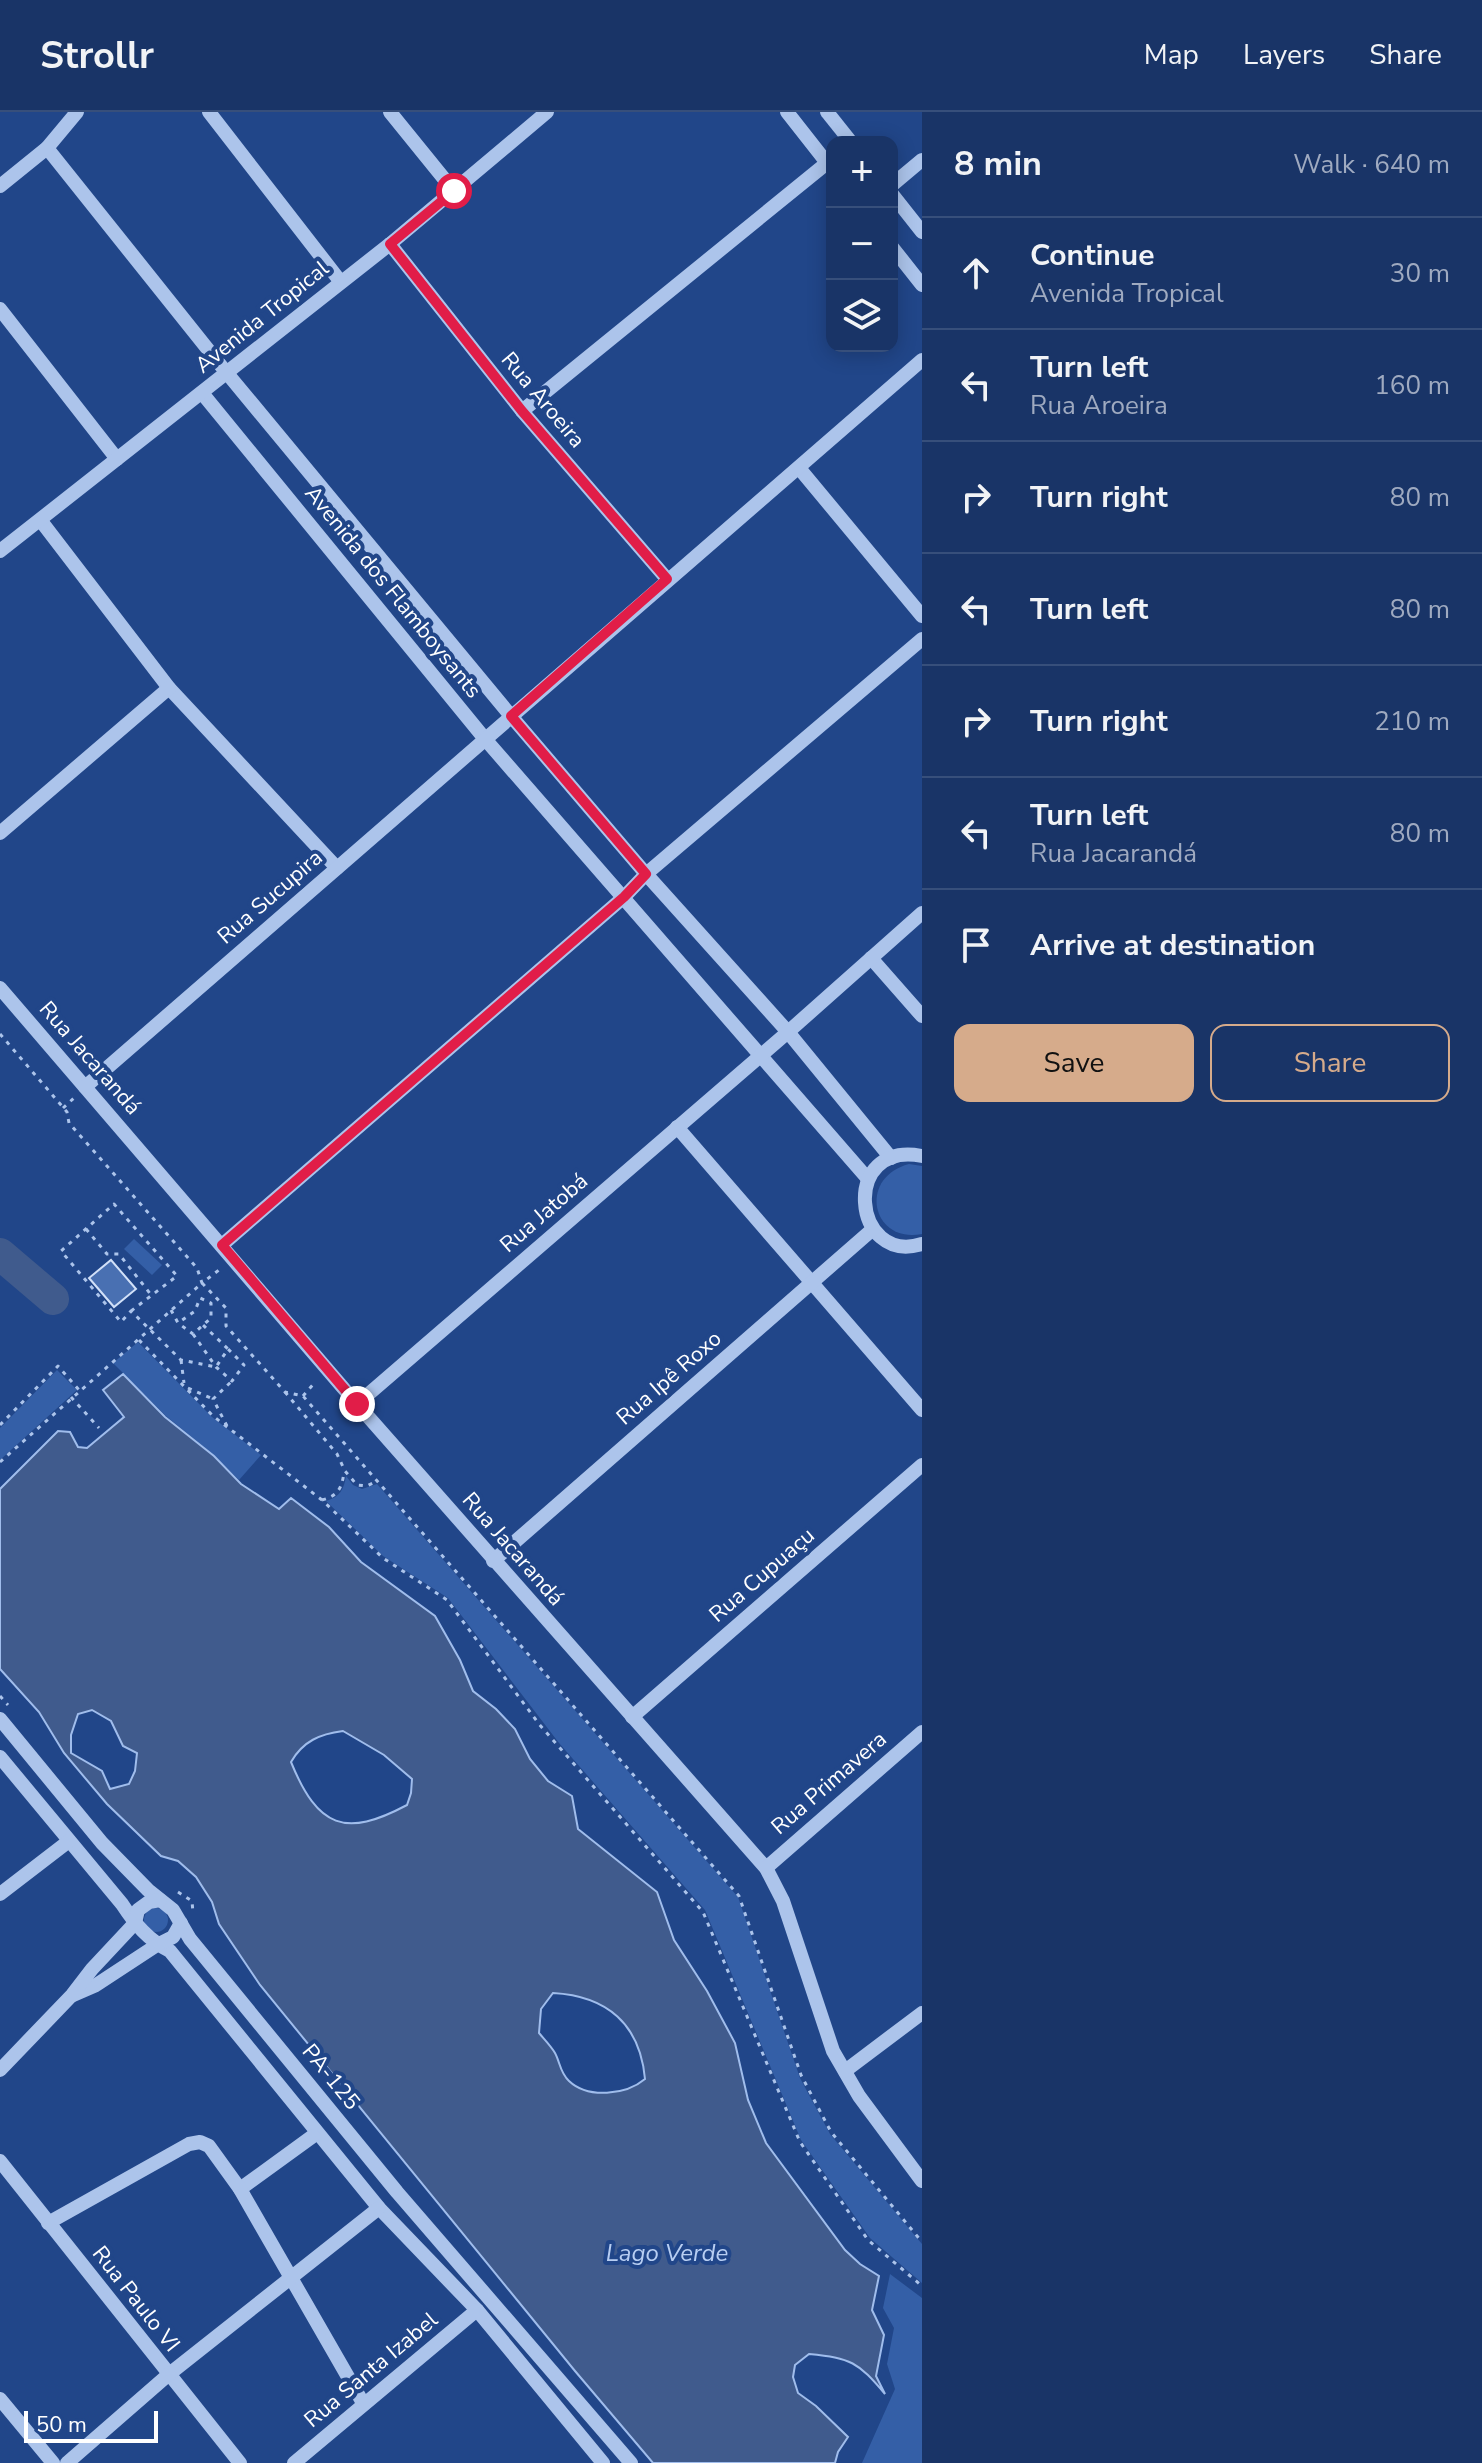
<!DOCTYPE html>
<meta charset="utf-8">
<style>
:root{--surface:#193467;--page:#263f70;--text:#f1f3f6;--muted:#9faac0;--line:#374f7b;--accent:#d6ab8b}
body{margin:0;font-family:"Nunito Sans",sans-serif;background:var(--page);color:var(--text)}
.controls{position:absolute;right:24px;top:24px;display:grid;overflow:hidden;border-radius:16px;box-shadow:0 4px 20px #0003}
.controls button{width:72px;height:72px;display:grid;place-items:center;padding:0;border:0;border-bottom:2px solid var(--line);background:var(--surface);color:var(--text);font:40px sans-serif}
.scale{position:absolute;left:24px;bottom:20px;width:134px;box-sizing:border-box;padding-left:8px;border:4px solid #fff;border-top:0;font-size:22px;line-height:28px;white-space:nowrap;color:#fff;-webkit-text-stroke:6px #214689;paint-order:stroke}
.stop{position:absolute;width:24px;height:24px;margin:-18px;border:6px solid #e11d48;border-radius:50%;background:#fff}
.stop.end{background:#e11d48;border-color:#fff;box-shadow:0 2px 8px #0008}
.list{margin:0;padding:0;list-style:none}
h2{display:flex;justify-content:space-between;align-items:center;height:104px;margin:0;padding:0 32px;font-size:34px}
h2 small{font-size:26px;font-weight:400;color:var(--muted)}
.list li{display:grid;grid-template-columns:52px 1fr auto;gap:24px;align-items:center;box-sizing:border-box;height:112px;padding:0 32px;border-top:2px solid var(--line)}
.list b{display:block;font-size:30px;white-space:nowrap}
.list p{margin:0;font-size:26px;white-space:nowrap;color:var(--muted)}
.list em{font-size:26px;font-style:normal;color:var(--muted)}
.actions{display:flex;gap:16px;padding:24px 32px}
.actions a{flex:1;padding:18px 0;border:2px solid var(--accent);border-radius:16px;text-align:center;font-size:28px;color:var(--accent)}
.actions .main{background:var(--accent);color:#111}
.icon{flex:none;width:44px;height:44px;fill:none;stroke:currentColor;stroke-width:2;stroke-linecap:round;stroke-linejoin:round}
.map{position:relative;flex:none;width:922px;height:2351px;overflow:hidden}
header{display:flex;align-items:center;gap:48px;box-sizing:border-box;height:112px;padding:0 40px;background:var(--surface);border-bottom:2px solid var(--line)}
header strong{font-size:38px}
nav{display:flex;gap:44px;margin-inline-start:auto;font-size:28px}
main{display:flex}
aside{flex:1;background:var(--surface)}
.map>svg:first-child{display:block}
.green{fill:#345fa7}
.water{fill:#405b8d;stroke:#a0bdec;stroke-width:2;fill-rule:evenodd}
.lines{fill:none;stroke-linecap:round;stroke-linejoin:round}
.river{stroke:#405b8d;stroke-width:32}
.building{fill:#4970b2;stroke:#d1e0f8;stroke-width:2}
.path{stroke:#acc4eb;stroke-width:3;stroke-dasharray:4 6;stroke-linecap:butt}
.minor{stroke:#acc4eb;stroke-width:14}
.route{stroke:#e11d48;stroke-width:10}
.labels{text-anchor:middle;dominant-baseline:central;stroke-width:8;stroke-linejoin:round;paint-order:stroke}
.street-label{font-size:22px;fill:#fff;stroke:#214689}
.water-label{font-size:24px;font-style:italic;fill:#b8cef2;stroke:#214689}
</style>
<header>
<strong>Strollr</strong>
<nav><a>Map</a><a>Layers</a><a>Share</a></nav>
</header>
<main>
<div class="map">
<svg width="922" height="2351" viewBox="0 0 922 2351">
<rect width="100%" height="100%" fill="#214689"/>
<g class="green">
<path d="M909,1052L922,1054V1122C872,1132 857,1066 909,1052Z"/>
<path d="M134,1127L162,1153L152,1163L124,1137Z"/>
<path d="M138,1230L212,1305L261,1343L239,1368L215,1344L166,1304L113,1251Z"/>
<path d="M57,1258L77,1278L0,1348V1316Z"/>
<path d="M346,1364L353,1373L362,1377L377,1372L738,1785L800,1966L830,2022L922,2132V2171L870,2126L801,2028L705,1798L559,1631L448,1486L383,1444L326,1389C340,1385 344,1377 346,1364Z"/>
<circle cx="156" cy="1808" r="12"/>
<path d="M890,2162L922,2186V2351H862L895,2277L887,2252L894,2216L883,2196Z"/>
</g>
<path class="water" d="M123,1262L165,1305L214,1344L241,1372L279,1397L291,1386L329,1415L361,1450L435,1504L460,1548L473,1579L496,1597L515,1617L530,1647L548,1669L572,1684L578,1717L657,1780L674,1828L707,1879L735,1931L748,1988L766,2031L845,2138L860,2152L879,2164L872,2198L884,2223L876,2264L885,2282C858,2250 851,2246 809,2242L795,2253L793,2265L798,2281L816,2294L848,2325L838,2340L835,2351H653L575,2259L260,1873L219,1812L212,1790L196,1765L178,1749L161,1744L107,1692L64,1641L39,1600L0,1557V1377L58,1319L70,1320L78,1335L87,1336L124,1305L103,1278ZM92,1598L111,1609L123,1634L137,1641L135,1659L129,1672L110,1677L102,1659L71,1641V1623L78,1602ZM343,1619L384,1643L412,1667L411,1681L407,1693C345,1726 318,1716 291,1650C303,1629 320,1622 343,1619ZM553,1881C607,1884 640,1912 645,1967C626,1983 588,1987 569,1969C560,1961 560,1950 555,1941C551,1934 544,1927 539,1921L541,1897Z"/>
<g class="lines">
<path class="river" d="M0,1142L53,1187"/>
</g>
<path class="building" d="M111,1148L136,1177L114,1195L89,1166Z"/>
<g class="lines">
<g class="path">
<path d="M0,922L67,1000L69,1011L197,1156L202,1171L219,1158"/>
<path d="M63,996L75,985"/>
<path d="M86,1117L107,1142H119L152,1184"/>
<path d="M171,1198L178,1211L195,1199L200,1186L211,1191V1206L193,1222L178,1211"/>
<path d="M131,1199L177,1164L114,1092L61,1139L121,1210L131,1199L181,1248L216,1255L228,1237L203,1213"/>
<path d="M193,1222L216,1255L232,1269L244,1253L228,1237"/>
<path d="M139,1228L213,1304L322,1388L383,1446L447,1488L539,1612L703,1800L800,2030L868,2128L922,2174"/>
<path d="M181,1248L184,1271"/>
<path d="M188,1276L213,1287"/>
<path d="M285,1280L337,1342L345,1359L357,1373L367,1374L377,1369"/>
<path d="M303,1284L316,1269"/>
<path d="M71,1285L99,1316"/>
<path d="M0,1313L58,1254L79,1278"/>
<path d="M227,1314L213,1287L232,1269"/>
<path d="M0,1350L202,1171L226,1196V1214L285,1280L303,1284L739,1784L801,1963L831,2020L922,2130"/>
<path d="M322,1388C338,1384 342,1376 344,1360"/>
<path d="M0,1584L8,1593"/>
<path d="M178,1780L192,1789L193,1801"/>
</g>
<g class="minor">
<path d="M209,0L340,169"/>
<path d="M390,0L454,79"/>
<path d="M787,0L831,56"/>
<path d="M827,0L851,30"/>
<path d="M47,36L226,260L511,604L646,762L788,920L891,1046"/>
<path d="M892,73L922,48"/>
<path d="M0,74L47,36L77,0"/>
<path d="M892,82L922,120"/>
<path d="M390,132L522,299L667,467"/>
<path d="M892,135L922,173"/>
<path d="M0,197L117,347"/>
<path d="M202,281L485,627L868,1067"/>
<path d="M522,299L827,51"/>
<path d="M799,356L922,504"/>
<path d="M41,409L169,576L337,756"/>
<path d="M0,439L390,132L547,0"/>
<path d="M0,721L169,576"/>
<path d="M871,846L922,904"/>
<path d="M0,876L357,1292L766,1756L783,1789L833,1939L859,1984L922,2069"/>
<path d="M85,975L922,248"/>
<path d="M677,1015L922,1298"/>
<path d="M922,1044C840,1028 852,1154 922,1132"/>
<path d="M222,1133L624,785L646,762L922,527"/>
<path d="M357,1292L788,920L922,801"/>
<path d="M493,1449L873,1117"/>
<path d="M632,1605L922,1353"/>
<path d="M0,1607L102,1731L148,1778L173,1798L190,1827L397,2080L631,2351"/>
<path d="M0,1645L122,1792C135,1812 148,1828 170,1839L379,2096L477,2198L603,2351"/>
<path d="M766,1756L922,1620"/>
<path d="M0,1782L69,1729"/>
<path d="M73,1883L96,1873L157,1833L173,1825L181,1811"/>
<path d="M0,1958L72,1883L92,1857L135,1811L138,1798L149,1790L160,1788"/>
<path d="M845,1959L922,1901"/>
<path d="M0,2049L240,2351"/>
<path d="M240,2077L313,2024"/>
<path d="M48,2111L189,2032L200,2030L209,2034L240,2077L363,2291"/>
<path d="M0,2287L53,2351"/>
<path d="M67,2351L168,2263L379,2096"/>
<path d="M294,2351L477,2198"/>
</g>
</g>
<g class="lines">
<path class="route" d="M357,1292L222,1133L624,785L646,762L511,604L667,467L522,299L390,132L454,79"/>
</g>
<g class="labels">
<g class="street-label">
<text transform="translate(262 205) rotate(-39)">Avenida Tropical</text>
<text transform="translate(543 288) rotate(50)">Rua Aroeira</text>
<text transform="translate(393 480) rotate(51)">Avenida dos Flamboysants</text>
<text transform="translate(270 785) rotate(-41)">Rua Sucupira</text>
<text transform="translate(90 946) rotate(49)">Rua Jacarandá</text>
<text transform="translate(544 1101) rotate(-41)">Rua Jatobá</text>
<text transform="translate(669 1266) rotate(-41)">Rua Ipê Roxo</text>
<text transform="translate(513 1437) rotate(49)">Rua Jacarandá</text>
<text transform="translate(762 1463) rotate(-41)">Rua Cupuaçu</text>
<text transform="translate(829 1671) rotate(-41)">Rua Primavera</text>
<text transform="translate(331 1965) rotate(51)">PA-125</text>
<text transform="translate(136 2187) rotate(52)">Rua Paulo VI</text>
<text transform="translate(371 2258) rotate(-40)">Rua Santa Izabel</text>
</g>
<g class="water-label">
<text x="667" y="2141">Lago Verde</text>
</g>
</g>
</svg>
<div class="controls">
<button>+</button>
<button>−</button>
<button><svg class="icon" aria-label="layers" viewBox="0 0 24 24"><path d="M12 4l9 5-9 5-9-5zM3 14l9 5 9-5"/></svg></button>
</div>
<div class="scale">50 m</div>
<div class="stop" style="left:454px;top:79px"></div>
<div class="stop end" style="left:357px;top:1292px"></div>
</div>
<aside>
<h2>8 min<small>Walk · 640 m</small></h2>
<ul class="list">
<li><svg class="icon" aria-label="ahead" viewBox="0 0 24 24"><path d="M12 20V5M6 11l6-6 6 6"/></svg><div><b>Continue</b><p>Avenida Tropical</p></div><em>30 m</em></li>
<li><svg class="icon" aria-label="left" viewBox="0 0 24 24"><path d="M17 20v-9H6M10 6l-5 5 5 5"/></svg><div><b>Turn left</b><p>Rua Aroeira</p></div><em>160 m</em></li>
<li><svg class="icon" aria-label="right" viewBox="0 0 24 24"><path d="M7 20v-9h11M14 6l5 5-5 5"/></svg><div><b>Turn right</b></div><em>80 m</em></li>
<li><svg class="icon" aria-label="left" viewBox="0 0 24 24"><path d="M17 20v-9H6M10 6l-5 5 5 5"/></svg><div><b>Turn left</b></div><em>80 m</em></li>
<li><svg class="icon" aria-label="right" viewBox="0 0 24 24"><path d="M7 20v-9h11M14 6l5 5-5 5"/></svg><div><b>Turn right</b></div><em>210 m</em></li>
<li><svg class="icon" aria-label="left" viewBox="0 0 24 24"><path d="M17 20v-9H6M10 6l-5 5 5 5"/></svg><div><b>Turn left</b><p>Rua Jacarandá</p></div><em>80 m</em></li>
<li><svg class="icon" aria-label="arrive" viewBox="0 0 24 24"><path d="M6 21V4h12l-3 4 3 4H6"/></svg><div><b>Arrive at destination</b></div></li>
</ul>
<div class="actions"><a class="main">Save</a><a>Share</a></div>
</aside>
</main>
